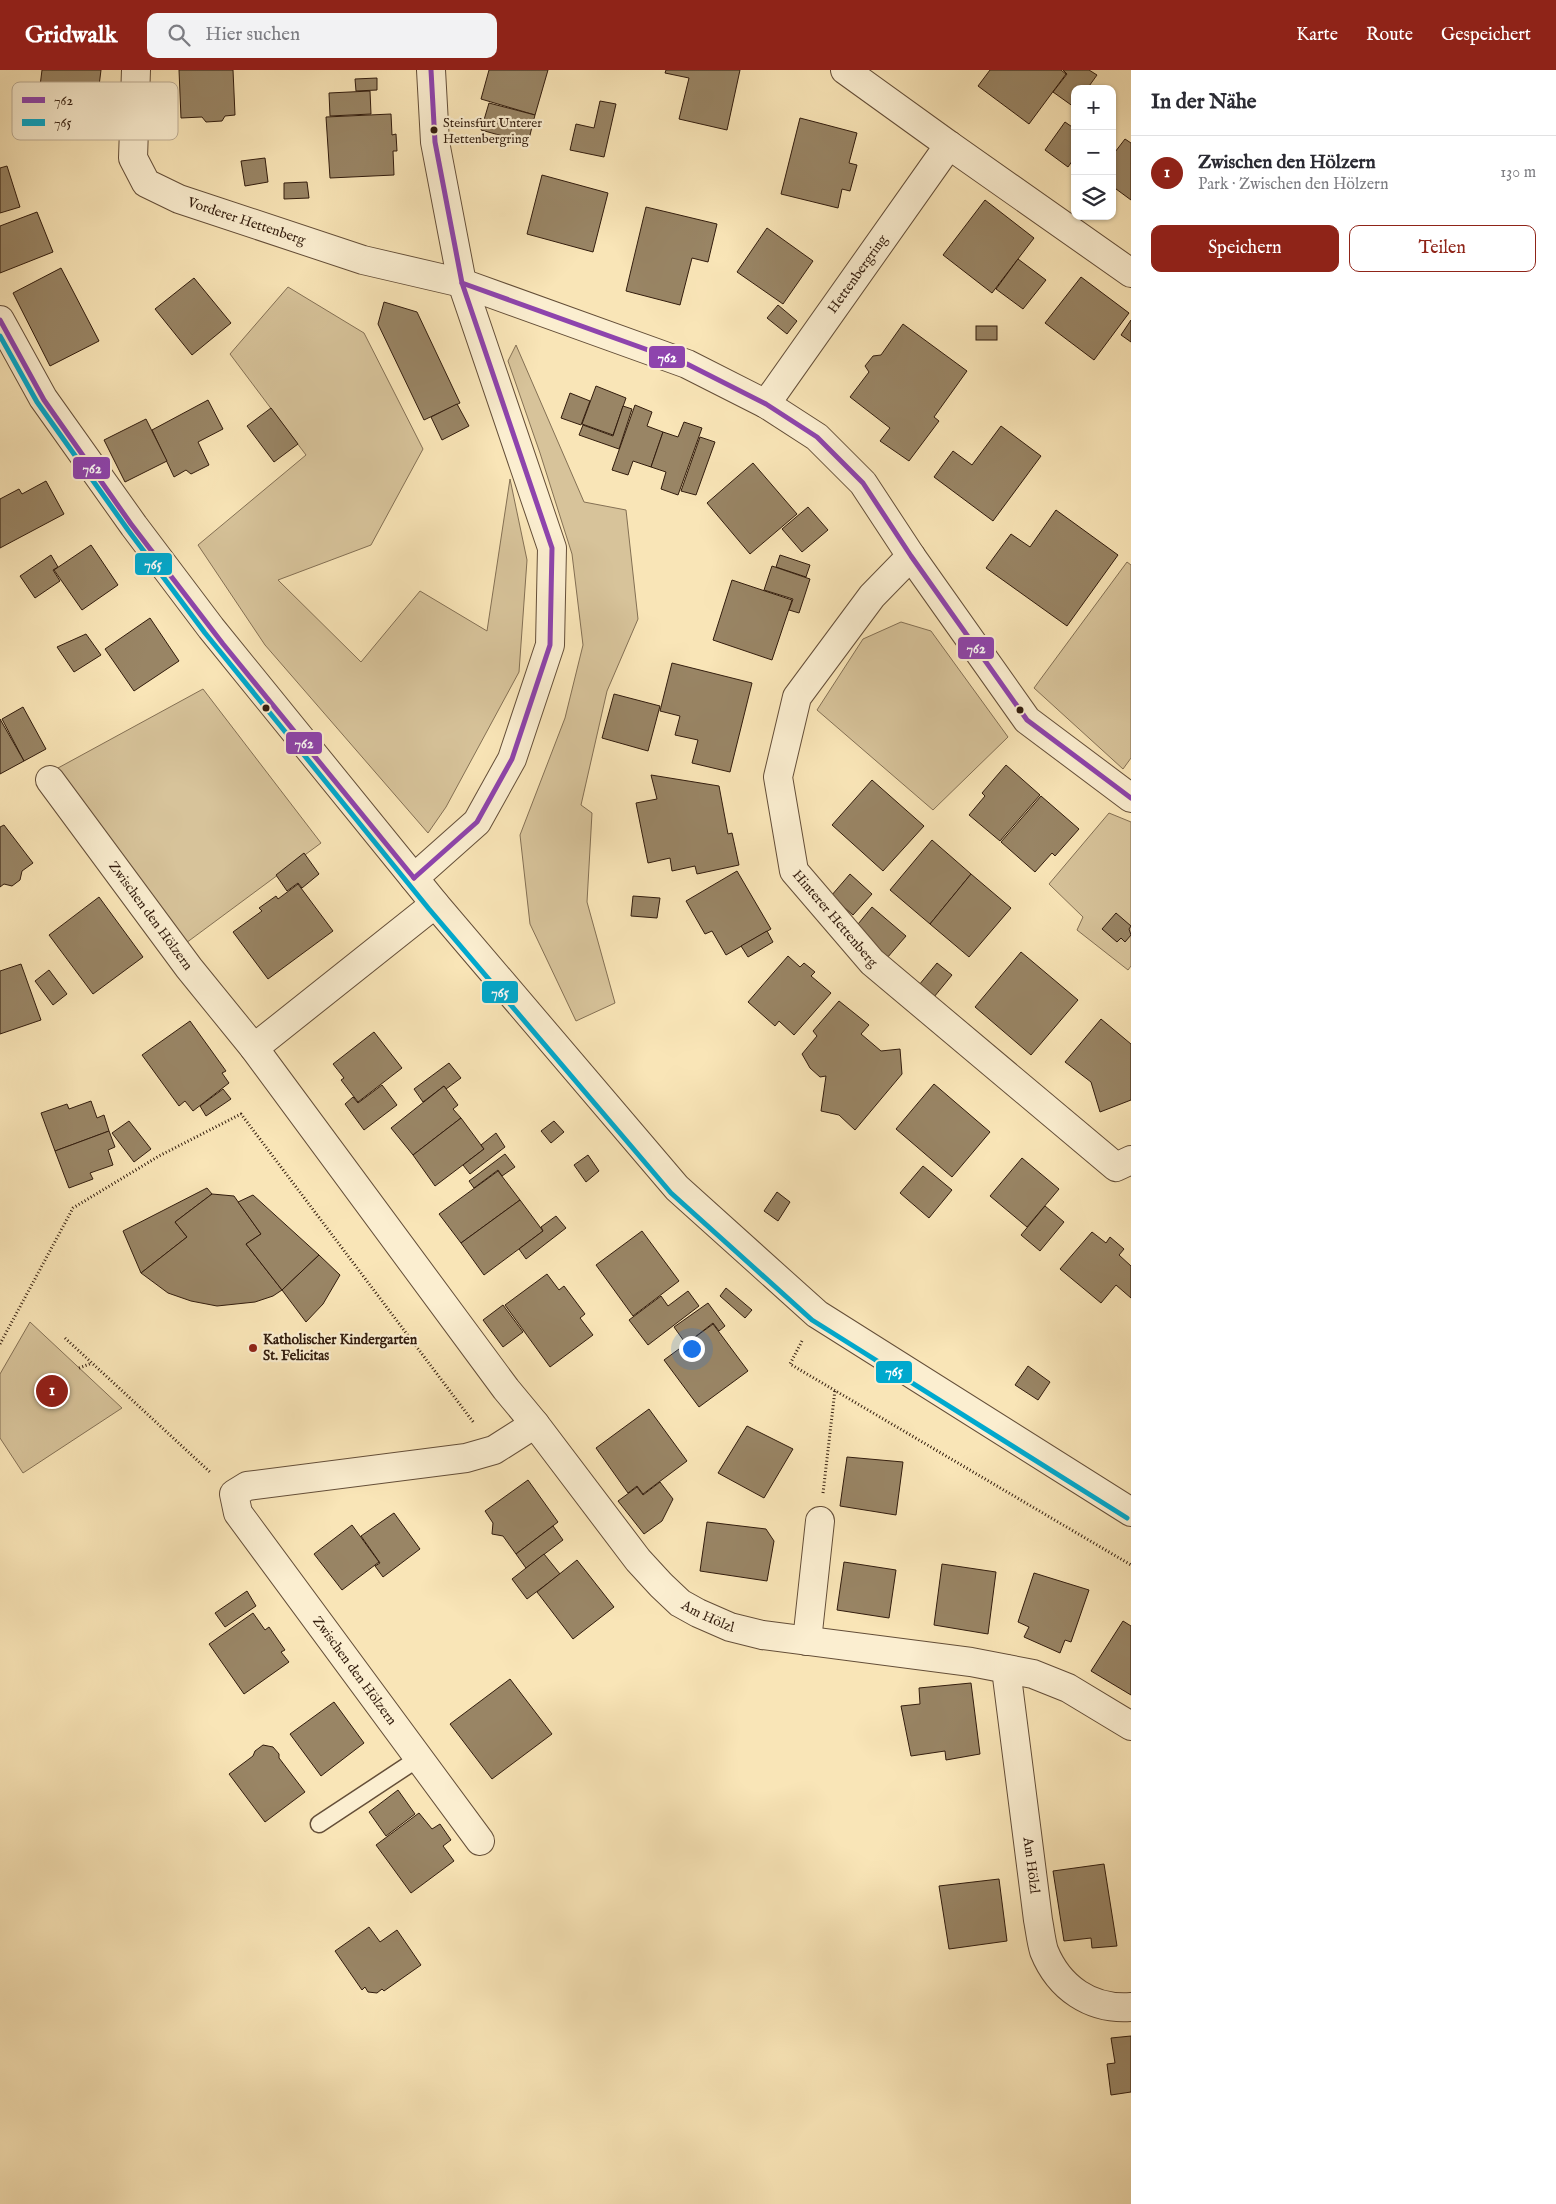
<!DOCTYPE html>
<html lang="de">
<meta charset="utf-8">
<style>
:root{--surface:#fff;--page:#f2f2f3;--text:#2b2b33;--muted:#7c7c81;--line:#e1e1e2;--accent:#8f2418}
body{margin:0;font-family:"IM FELL English",serif;background:var(--page);color:var(--text)}
.controls{position:absolute;right:15px;top:15px;display:grid;overflow:hidden;border-radius:10px;box-shadow:0 1px 4px #0004}
.controls button{width:45px;height:45px;display:grid;place-items:center;padding:0;border:0;border-bottom:1px solid var(--line);background:var(--surface);color:var(--text);font:25px sans-serif}
.you{position:absolute;left:691px;top:1278px;width:18px;height:18px;margin:-12px;border:4px solid #fff;border-radius:50%;background:#1a73e8;box-shadow:0 0 0 8px #1a73e833}
.badge{display:grid;place-items:center;width:32px;height:32px;border-radius:50%;background:var(--accent);color:#fff;font-size:16px;font-weight:700}
.pin{position:absolute;translate:-50% -50%;border:2px solid #fff;box-shadow:0 1px 5px #0006}
.list{margin:0;padding:0;list-style:none}
h2{display:flex;justify-content:space-between;align-items:center;height:65px;margin:0;padding:0 20px;font-size:21px}
h2 small{font-size:16px;font-weight:400;color:var(--muted)}
.list li{display:grid;grid-template-columns:32px 1fr auto;gap:15px;align-items:center;box-sizing:border-box;height:75px;padding:0 20px;border-top:1px solid var(--line)}
.list b{display:block;font-size:19px;white-space:nowrap}
.list p{margin:0;font-size:16px;white-space:nowrap;color:var(--muted)}
.list em{font-size:16px;font-style:normal;color:var(--muted)}
.actions{display:flex;gap:10px;padding:15px 20px}
.actions a{flex:1;padding:11px 0;border:1px solid var(--accent);border-radius:10px;text-align:center;font-size:18px;color:var(--accent)}
.actions .main{background:var(--accent);color:#fff}
.icon{flex:none;width:28px;height:28px;fill:none;stroke:currentColor;stroke-width:2;stroke-linecap:round;stroke-linejoin:round}
.map{position:relative;flex:none;width:1131px;height:2134px;overflow:hidden}
header{display:flex;align-items:center;gap:30px;box-sizing:border-box;height:70px;padding:0 25px;background:var(--accent);color:#fff}
header strong{font-size:24px}
nav{display:flex;gap:28px;margin-inline-start:auto;font-size:18px}
.search{width:350px;height:45px;background:var(--page);display:flex;align-items:center;gap:12px;box-sizing:border-box;padding:0 18px;border-radius:10px;color:var(--muted);font-size:19px}
main{display:flex}
aside{flex:1;background:var(--surface)}
.map>svg:first-child{display:block}
.green{fill:#d7c39a;stroke:#847054}
.building{fill:#998565;stroke:#321c0d}
.lines{fill:none;stroke-linecap:round;stroke-linejoin:round}
.service-casing{stroke:#644e38;stroke-width:19}
.minor-casing{stroke:#644e38;stroke-width:30}
.tertiary-casing{stroke:#644e38;stroke-width:30}
.path{stroke:#321c0d;stroke-width:3;stroke-dasharray:1 2.5;stroke-linecap:butt}
.service{stroke:#fbeed0;stroke-width:16}
.minor{stroke:#fbeed0;stroke-width:28}
.tertiary{stroke:#fbeed0;stroke-width:28}
.bus-1-casing{stroke:#fbeed0;stroke-width:9}
.bus-2-casing{stroke:#fbeed0;stroke-width:9}
.bus-1{stroke:#8e44ad;stroke-width:5}
.bus-2{stroke:#00a9ce;stroke-width:5}
.bus-dot{fill:#321c0d;stroke:#fbeed0;stroke-width:2}
.poi-dot{fill:#8f2418;stroke:#fbeed0;stroke-width:2}
.labels{text-anchor:middle;dominant-baseline:central;stroke-width:4.5;stroke-linejoin:round;paint-order:stroke}
.bus-label{font-size:13px;fill:#321c0d;stroke:#fbeed0;text-anchor:start}
.street-label{font-size:14px;fill:#321c0d;stroke:#fbeed0}
.poi-label{font-size:14px;font-weight:bold;fill:#321c0d;stroke:#fbeed0;text-anchor:start}
.key{fill:#fbeed0;stroke:#bfaf96;stroke-width:1}
.key-label{font-size:14px;fill:#321c0d}
.line-badge{stroke:#fbeed0;stroke-width:2}
.badge-label{font-size:14px;text-anchor:middle;font-weight:bold;fill:#fff}
</style>
<header>
<strong>Gridwalk</strong>
<div class="search"><svg class="icon" aria-label="search" viewBox="0 0 24 24"><circle cx="10" cy="10" r="6"/><path d="M15 15l6 6"/></svg>Hier suchen</div>
<nav><a>Karte</a><a>Route</a><a>Gespeichert</a></nav>
</header>
<main>
<div class="map">
<svg width="1131" height="2134" viewBox="0 0 1131 2134">
<rect width="100%" height="100%" fill="#f9e5b7"/>
<filter id="stains"><feTurbulence type="fractalNoise" baseFrequency=".004" numOctaves="4"/><feColorMatrix values="0 0 0 0 .2 0 0 0 0 .09 0 0 0 0 .02 0 0 0 .5 -.17"/></filter>
<radialGradient id="worn" r=".72"><stop offset=".6" stop-color="#630" stop-opacity="0"/><stop offset="1" stop-color="#630" stop-opacity=".3"/></radialGradient>
<g class="green">
<path d="M288,217L364,263L423,379L371,475L278,510L361,592L420,521L487,561L510,409L527,490L519,602L446,737L428,763L265,575L198,475L306,385L230,284Z"/>
<path d="M516,275L584,432L626,440L638,549L607,621L581,735L592,743L587,832L615,933L576,951L530,854L520,765L565,648L583,575L572,484L540,383L508,291Z"/>
<path d="M1127,492L1131,495V688L1123,699L1034,618Z"/>
<path d="M901,552L931,561L1008,667L933,740L817,640L863,569Z"/>
<path d="M203,619L321,773L186,873L58,698Z"/>
<path d="M1109,743L1131,752V896L1128,900L1077,860L1083,847L1049,814Z"/>
<path d="M30,1252L122,1338L23,1403L0,1368V1304Z"/>
</g>
<g class="building">
<path d="M42,0H101L98,24L40,16Z"/>
<path d="M179,0H233L235,45L225,46L222,51L206,52L202,47L181,48Z"/>
<path d="M489,0H548L535,45L481,29Z"/>
<path d="M666,0H740L727,60L679,49L689,8L665,3Z"/>
<path d="M990,0H1061L1066,4L1029,54L978,16Z"/>
<path d="M1063,0H1089L1097,5L1087,19H1075L1074,37L1053,22L1067,4Z"/>
<path d="M377,8V20L356,21L355,9Z"/>
<path d="M370,21L371,44L330,46L329,23Z"/>
<path d="M600,31L616,34L604,87L570,80L576,54L594,58Z"/>
<path d="M489,33L535,45L528,73L481,60Z"/>
<path d="M391,44L392,65L396,64L397,81H393L394,105L330,108L326,47Z"/>
<path d="M800,48L857,63L849,93L857,95L850,121L842,119L838,138L781,124Z"/>
<path d="M1065,52L1075,59V87L1068,97L1045,80Z"/>
<path d="M1125,69L1131,73V130L1112,116V86Z"/>
<path d="M265,88L268,112L245,116L241,91Z"/>
<path d="M7,96L20,137L0,143V98Z"/>
<path d="M542,105L608,123L593,182L527,164Z"/>
<path d="M307,112L309,128L284,129V113Z"/>
<path d="M985,130L1034,168L992,223L943,185Z"/>
<path d="M646,137L717,154L708,192L692,188L680,235L626,221Z"/>
<path d="M37,142L53,182L0,203V156Z"/>
<path d="M767,158L813,191L783,234L737,202Z"/>
<path d="M1018,189L1046,210L1023,239L996,219Z"/>
<path d="M61,198L99,271L50,296L13,223Z"/>
<path d="M1081,207L1129,243L1094,290L1045,253Z"/>
<path d="M194,208L231,253L192,285L155,239Z"/>
<path d="M384,232L417,242L460,333L424,350L378,254Z"/>
<path d="M778,235L797,251L787,264L767,248Z"/>
<path d="M1131,250V272L1121,265Z"/>
<path d="M903,254L967,301L934,347L939,351L909,391L880,371L890,358L850,327L869,302L865,296L873,286L881,285Z"/>
<rect x="976" y="256" width="21" height="14"/>
<path d="M596,316L626,328L613,365L582,354Z"/>
<path d="M570,323L590,331L581,355L561,348Z"/>
<path d="M208,330L223,359L198,372L209,395L191,404L186,400L174,407L152,360Z"/>
<path d="M457,334L469,356L442,370L431,347Z"/>
<path d="M635,335L652,342L647,356L663,362L651,397L633,391L628,405L612,400Z"/>
<path d="M623,336L632,339L619,379L579,365L583,355L613,366Z"/>
<path d="M271,338L298,374L274,392L247,356Z"/>
<path d="M146,349L167,391L125,412L104,370Z"/>
<path d="M684,352L702,358L678,425L661,419L666,402L651,397L663,362L678,367Z"/>
<path d="M1001,356L1041,386L993,451L934,407L953,381L972,395Z"/>
<path d="M700,367L715,372L696,425L681,421Z"/>
<path d="M753,393L797,444L750,484L707,433Z"/>
<path d="M46,411L64,444L0,478V429L19,419L22,424Z"/>
<path d="M808,437L828,460L802,482L782,459Z"/>
<path d="M1056,440L1118,485L1067,556L986,498L1011,464L1030,477Z"/>
<path d="M91,475L118,515L82,540L54,500Z"/>
<path d="M51,485L58,497L53,500L60,511L35,528L20,506Z"/>
<path d="M780,485L810,495L806,507L776,497Z"/>
<path d="M772,496L810,509L799,543L789,540L793,529L764,520Z"/>
<path d="M732,510L792,530L772,590L713,570Z"/>
<path d="M150,548L179,591L134,621L105,579Z"/>
<path d="M86,564L101,585L74,602L57,577Z"/>
<path d="M672,593L752,613L730,702L692,693L698,670L675,665L680,646L660,641Z"/>
<path d="M614,624L660,636L648,681L602,668Z"/>
<path d="M23,637L46,679L24,691L2,649Z"/>
<path d="M0,649L24,691L0,704Z"/>
<path d="M1006,695L1040,725L1000,771L969,745L985,726L982,723Z"/>
<path d="M651,705L719,716L728,764L732,763L739,795L697,804L695,796L672,801L670,788L648,793L636,733L657,729Z"/>
<path d="M872,710L924,756L883,801L832,755Z"/>
<path d="M1041,726L1079,759L1055,786L1052,783L1035,802L1001,772Z"/>
<path d="M4,755L33,793L22,801L20,810L12,816L4,814L0,817V757Z"/>
<path d="M932,770L971,804L930,854L890,820Z"/>
<path d="M304,783L319,804L302,818L298,813L287,821L276,805Z"/>
<path d="M737,801L771,859L726,885L712,861L705,864L686,831Z"/>
<path d="M850,804L872,824L853,845L831,826Z"/>
<path d="M971,804L1011,838L969,887L930,854Z"/>
<path d="M298,814L333,861L268,909L233,862L262,841L259,838L276,826L278,829Z"/>
<path d="M633,826L660,828L657,848L631,846Z"/>
<path d="M99,827L143,887L93,924L49,865Z"/>
<path d="M872,837L906,866L887,888L854,859Z"/>
<path d="M1116,843L1131,856L1129,859L1131,865L1125,872L1121,868L1117,872L1102,859Z"/>
<path d="M767,861L773,872L748,887L741,876Z"/>
<path d="M1021,882L1078,930L1031,985L975,937Z"/>
<path d="M788,886L800,897L804,893L815,902L811,906L831,923L794,965L779,951L775,956L748,932Z"/>
<path d="M937,893L952,905L934,927L919,915Z"/>
<path d="M21,894L41,950L0,964V901Z"/>
<path d="M49,900L67,924L53,935L35,911Z"/>
<path d="M839,931L869,955L861,964L881,981L900,979L902,1004L855,1060L839,1045L821,1041L826,1006L820,1007L810,998L802,984L817,966L813,961Z"/>
<path d="M1101,949L1131,974V1030L1100,1042L1091,1012L1065,992Z"/>
<path d="M190,951L226,1001L222,1003L229,1013L193,1041L185,1031L179,1036L142,985Z"/>
<path d="M374,962L402,998L358,1032L341,1010L344,1008L333,994Z"/>
<path d="M449,993L461,1008L446,1019L444,1016L423,1032L414,1019Z"/>
<path d="M934,1014L990,1062L952,1107L896,1059Z"/>
<path d="M382,1015L397,1035L364,1060L345,1034L353,1027L358,1033Z"/>
<path d="M444,1016L458,1035L453,1039L461,1048L413,1085L391,1058Z"/>
<path d="M223,1019L231,1029L206,1046L200,1036Z"/>
<path d="M91,1031L97,1048L104,1045L109,1061L55,1081L41,1043L67,1034L69,1039Z"/>
<path d="M461,1048L484,1079L435,1116L413,1085Z"/>
<path d="M129,1051L151,1079L134,1092L112,1063Z"/>
<path d="M554,1051L564,1062L551,1073L541,1061Z"/>
<path d="M109,1061L115,1077L108,1080L113,1095L90,1103L93,1109L69,1118L55,1081Z"/>
<path d="M496,1063L505,1077L470,1104L463,1095L484,1079L481,1075Z"/>
<path d="M505,1084L515,1097L502,1106L498,1100L474,1118L469,1111Z"/>
<path d="M588,1085L599,1101L586,1112L574,1095Z"/>
<path d="M1022,1088L1059,1119L1027,1157L990,1126Z"/>
<path d="M923,1096L952,1120L929,1148L900,1123Z"/>
<path d="M498,1101L520,1130L461,1173L439,1144Z"/>
<path d="M207,1118L212,1124L175,1152L187,1167L141,1203L123,1161Z"/>
<path d="M777,1122L790,1132L778,1151L764,1141Z"/>
<path d="M212,1124L234,1126L261,1164L246,1174L282,1220L273,1226L255,1232L217,1236L191,1231L168,1223L141,1203L187,1167L175,1152Z"/>
<path d="M253,1125L319,1185L282,1220L246,1174L261,1164L238,1132Z"/>
<path d="M520,1130L543,1161L484,1205L461,1173Z"/>
<path d="M1045,1136L1064,1152L1040,1181L1021,1165Z"/>
<path d="M556,1146L566,1158L526,1189L519,1179L543,1161L541,1157Z"/>
<path d="M642,1161L679,1211L633,1246L596,1195Z"/>
<path d="M1092,1162L1106,1173L1110,1167L1124,1179L1119,1185L1131,1196V1228L1116,1215L1101,1233L1060,1199Z"/>
<path d="M319,1185L340,1205L323,1234L306,1252L282,1220Z"/>
<path d="M547,1204L559,1220L564,1216L585,1244L580,1248L593,1265L550,1297L505,1235Z"/>
<path d="M726,1218L752,1240L745,1248L720,1226Z"/>
<path d="M688,1221L699,1236L648,1275L629,1250L661,1226L668,1236Z"/>
<path d="M708,1233L725,1256L719,1261L713,1253L686,1274L674,1257Z"/>
<path d="M503,1235L523,1262L503,1277L483,1250Z"/>
<path d="M713,1254L748,1301L699,1337L664,1290Z"/>
<path d="M1028,1296L1050,1312L1038,1330L1015,1315Z"/>
<path d="M649,1339L687,1391L643,1424L637,1416L628,1423L596,1378Z"/>
<path d="M747,1356L793,1379L764,1428L718,1403Z"/>
<path d="M847,1387L903,1392L896,1445L840,1436Z"/>
<path d="M528,1410L558,1452L516,1484L503,1466L492,1464L493,1453L485,1441Z"/>
<path d="M660,1412L673,1429L662,1451L644,1464L618,1431L637,1417L643,1425Z"/>
<path d="M394,1443L420,1479L383,1507L375,1496L380,1493L361,1466Z"/>
<path d="M707,1452L766,1459L774,1471L767,1511L700,1501Z"/>
<path d="M352,1455L379,1492L342,1520L314,1484Z"/>
<path d="M553,1456L563,1470L526,1498L516,1484Z"/>
<path d="M544,1484L560,1504L527,1529L512,1509Z"/>
<path d="M577,1490L614,1537L573,1569L537,1522Z"/>
<path d="M844,1492L896,1500L889,1548L837,1540Z"/>
<path d="M942,1494L996,1502L988,1564L934,1555Z"/>
<path d="M1034,1503L1089,1520L1071,1572L1065,1570L1060,1583L1024,1567L1029,1557L1018,1552Z"/>
<path d="M247,1521L256,1536L225,1557L215,1543Z"/>
<path d="M253,1543L265,1560L269,1557L285,1580L281,1582L289,1592L244,1624L209,1574Z"/>
<path d="M1123,1551L1131,1556V1625L1091,1601Z"/>
<path d="M510,1609L552,1664L492,1709L450,1654Z"/>
<path d="M971,1613L980,1684L946,1690L945,1681L911,1686L901,1636L920,1634L919,1618Z"/>
<path d="M334,1632L364,1673L321,1706L290,1664Z"/>
<path d="M263,1675L273,1677L279,1684V1688L305,1722L265,1752L229,1704L253,1686L255,1681Z"/>
<path d="M398,1720L415,1744L386,1766L369,1742Z"/>
<path d="M419,1743L432,1759L440,1754L451,1770L443,1776L454,1791L411,1823L376,1775Z"/>
<path d="M1104,1794L1117,1876L1092,1878L1091,1868L1064,1871L1053,1801Z"/>
<path d="M999,1809L1007,1871L949,1879L939,1816Z"/>
<path d="M369,1857L380,1872L397,1860L421,1895L384,1921L382,1919L377,1923L368,1922L365,1917L362,1920L335,1881Z"/>
<path d="M1131,1966V2022L1111,2025L1107,1994L1115,1993L1111,1968Z"/>
</g>
<g class="lines">
<defs>
<path id="service" d="M319,1754L419,1688"/>
<g id="minor">
<path id="s1" d="M136,0L133,88L146,113L179,129L363,190L462,213L687,294L766,334L817,367L863,413L911,486L1027,650L1131,728"/>
<path d="M949,75L1131,203"/>
<path id="s2" d="M766,334L949,75L845,0"/>
<path id="s3" d="M911,486L872,526L797,627L778,707L794,801L872,892L1116,1097L1131,1090"/>
<path id="s4" d="M50,710L189,898L254,978"/>
<path d="M414,808L477,752L512,689L550,575L552,478L462,213L435,72L431,0"/>
<path id="s5" d="M435,834L254,978L506,1319L535,1354L494,1380L466,1388L247,1416L234,1424L238,1443L480,1771"/>
<path id="s6" d="M535,1354L638,1490L661,1515L680,1533L698,1543L730,1557L762,1565L971,1592L1033,1604L1068,1618L1131,1656"/>
<path d="M807,1571L820,1451"/>
<path id="s7" d="M1006,1599L1038,1850C1040,1860 1041,1871 1044,1881C1059,1918 1091,1940 1131,1937"/>
</g>
<path id="tertiary" d="M0,250L43,328L134,456L211,558L435,834L677,1118L817,1244L1131,1442"/>
</defs>
<use href="#service" class="service-casing"/>
<use href="#minor" class="minor-casing"/>
<use href="#tertiary" class="tertiary-casing"/>
<g class="path">
<path d="M65,1268L211,1403"/>
<path d="M802,1271L790,1294L1131,1495"/>
<path d="M0,1274L73,1138L159,1086L241,1044L474,1353"/>
<path d="M79,1298L92,1293"/>
<path d="M823,1423L835,1320"/>
</g>
<use href="#service" class="service"/>
<use href="#minor" class="minor"/>
<use href="#tertiary" class="tertiary"/>
<defs>
<g id="bus-1">
<path d="M462,213L687,294L766,334L817,367L863,413L911,486L1027,650L1131,728"/>
<path d="M0,250L44,330L131,454L223,574L414,808"/>
<path d="M414,808L477,752L512,689L550,575L552,478L462,213L435,72L431,0"/>
</g>
<path id="bus-2" d="M0,266L37,332L128,460L205,563L429,839L671,1123L812,1250L1127,1448"/>
</defs>
<use href="#bus-1" class="bus-1-casing"/>
<use href="#bus-2" class="bus-2-casing"/>
<use href="#bus-1" class="bus-1"/>
<use href="#bus-2" class="bus-2"/>
</g>
<g class="bus-dot">
<circle cx="434" cy="60" r="4.5"/>
<circle cx="266" cy="638" r="4.5"/>
<circle cx="1020" cy="640" r="4.5"/>
</g>
<circle class="poi-dot" cx="253" cy="1278" r="5"/>
<g class="labels">
<g class="bus-label">
<text x="443" y="53">Steinsfurt Unterer<tspan x="443" dy="16">Hettenbergring</tspan></text>
</g>
<g class="street-label">
<text stroke="none"><textPath href="#s1" startOffset="224">Vorderer Hettenberg</textPath></text>
<text stroke="none"><textPath href="#s2" startOffset="159">Hettenbergring</textPath></text>
<text stroke="none"><textPath href="#s4" startOffset="169">Zwischen den Hölzern</textPath></text>
<text stroke="none"><textPath href="#s3" startOffset="422">Hinterer Hettenberg</textPath></text>
<text stroke="none"><textPath href="#s6" startOffset="262">Am Hölzl</textPath></text>
<text stroke="none"><textPath href="#s5" startOffset="1230">Zwischen den Hölzern</textPath></text>
<text stroke="none"><textPath href="#s7" startOffset="198">Am Hölzl</textPath></text>
</g>
<g class="poi-label">
<text x="263" y="1270">Katholischer Kindergarten<tspan x="263" dy="16">St. Felicitas</tspan></text>
</g>
</g>
<rect x="12" y="12" width="166" height="58" rx="8" class="key"/>
<rect x="22" y="27" width="23" height="6" fill="#8e44ad"/>
<rect x="22" y="49" width="23" height="7" fill="#00a9ce"/>
<g class="key-label">
<text x="54" y="35">762</text>
<text x="54" y="57">765</text>
</g>
<g class="line-badge">
<rect x="648" y="275" width="38" height="24" rx="5" fill="#8e44ad"/>
<rect x="72" y="386" width="39" height="24" rx="5" fill="#8e44ad"/>
<rect x="134" y="482" width="39" height="24" rx="5" fill="#00a9ce"/>
<rect x="957" y="566" width="38" height="24" rx="5" fill="#8e44ad"/>
<rect x="285" y="661" width="38" height="24" rx="5" fill="#8e44ad"/>
<rect x="481" y="910" width="38" height="24" rx="5" fill="#00a9ce"/>
<rect x="875" y="1290" width="38" height="24" rx="5" fill="#00a9ce"/>
</g>
<g class="badge-label">
<text x="667" y="292">762</text>
<text x="92" y="403">762</text>
<text x="153" y="499">765</text>
<text x="976" y="583">762</text>
<text x="304" y="678">762</text>
<text x="500" y="927">765</text>
<text x="894" y="1306">765</text>
</g>
<rect width="100%" height="100%" filter="url(#stains)"/>
<rect width="100%" height="100%" fill="url(#worn)"/>
</svg>
<div class="controls">
<button>+</button>
<button>−</button>
<button><svg class="icon" aria-label="layers" viewBox="0 0 24 24"><path d="M12 4l9 5-9 5-9-5zM3 14l9 5 9-5"/></svg></button>
</div>
<div class="you"></div>
<div class="pin badge" style="left:52px;top:1321px">1</div>
</div>
<aside>
<h2>In der Nähe<small></small></h2>
<ul class="list">
<li><span class="badge">1</span><div><b>Zwischen den Hölzern</b><p>Park · Zwischen den Hölzern</p></div><em>130 m</em></li>
</ul>
<div class="actions"><a class="main">Speichern</a><a>Teilen</a></div>
</aside>
</main>
